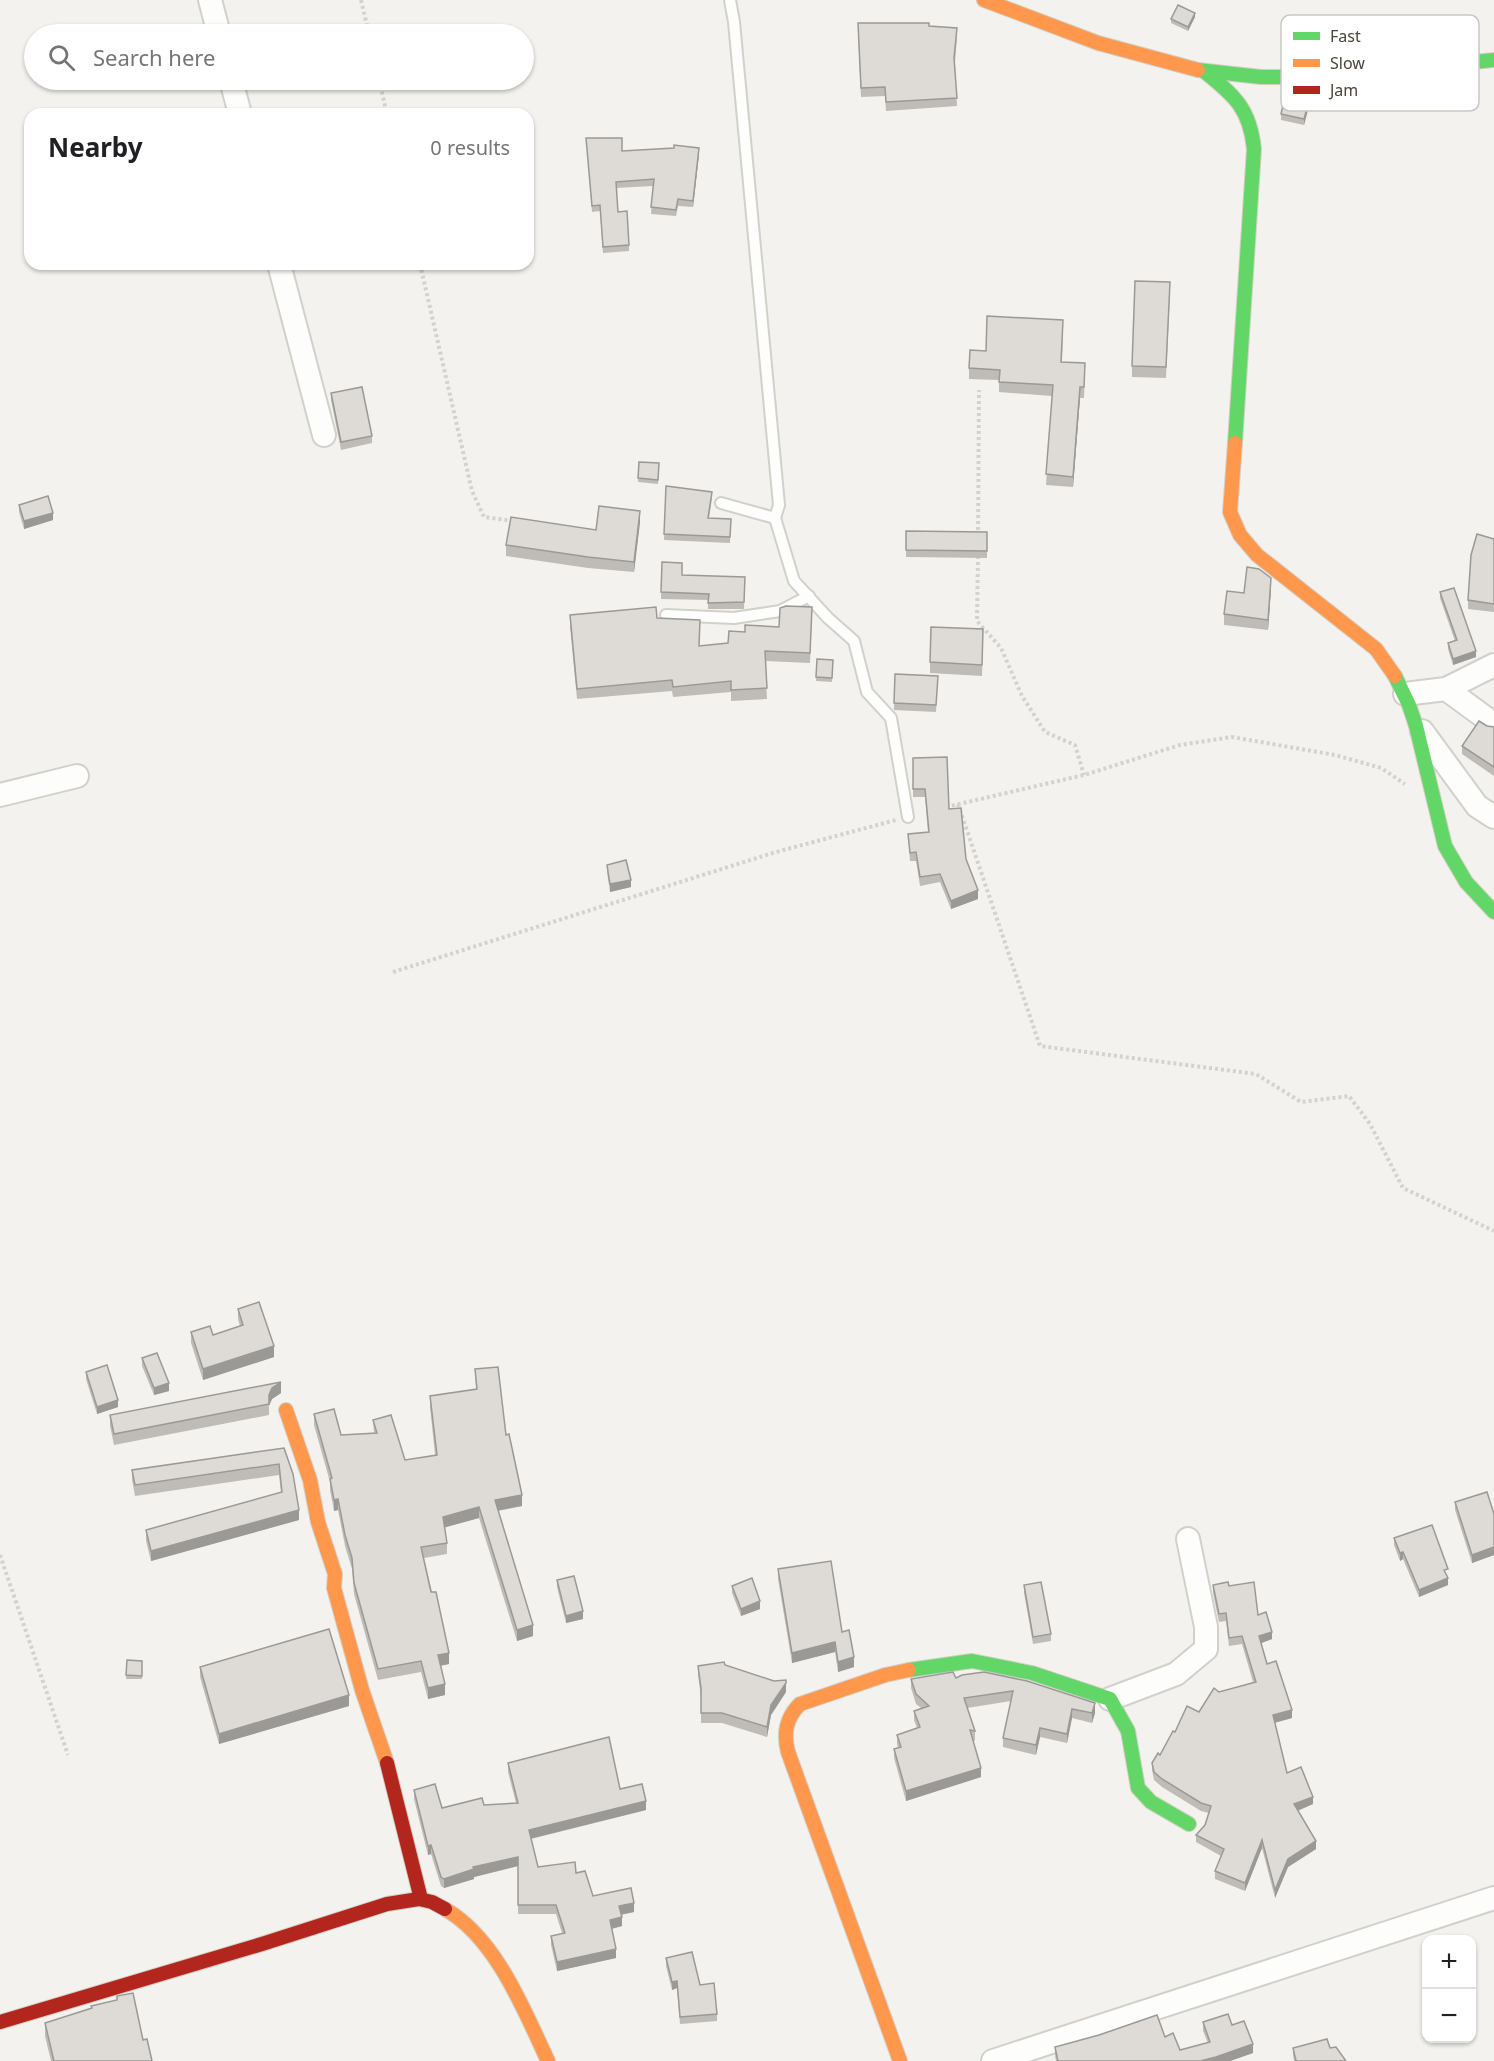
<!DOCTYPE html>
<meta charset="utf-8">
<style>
:root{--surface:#fff;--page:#f6f6f6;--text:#202124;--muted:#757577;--line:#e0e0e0}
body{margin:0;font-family:"Noto Sans",sans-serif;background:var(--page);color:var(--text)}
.controls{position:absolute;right:18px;bottom:18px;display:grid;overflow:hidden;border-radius:12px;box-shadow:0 2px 4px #0004}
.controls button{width:54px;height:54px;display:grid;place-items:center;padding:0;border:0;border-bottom:2px solid var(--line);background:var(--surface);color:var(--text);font:30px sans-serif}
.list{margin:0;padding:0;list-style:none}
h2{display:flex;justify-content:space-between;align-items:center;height:78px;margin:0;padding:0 24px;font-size:26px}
h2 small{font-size:20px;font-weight:400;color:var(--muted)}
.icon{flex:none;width:33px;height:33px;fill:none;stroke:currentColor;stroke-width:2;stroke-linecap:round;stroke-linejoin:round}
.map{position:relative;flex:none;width:1494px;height:2061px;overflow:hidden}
.search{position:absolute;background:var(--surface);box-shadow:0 2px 4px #0004;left:24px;top:24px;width:510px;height:66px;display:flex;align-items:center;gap:15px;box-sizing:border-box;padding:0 21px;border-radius:33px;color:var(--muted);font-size:22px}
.panel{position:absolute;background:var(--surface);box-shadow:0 2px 4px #0004;left:24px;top:108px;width:510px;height:162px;border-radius:18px}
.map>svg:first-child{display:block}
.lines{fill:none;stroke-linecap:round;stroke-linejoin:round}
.lane-casing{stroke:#d2d0cb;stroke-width:14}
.street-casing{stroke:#d2d0cb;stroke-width:26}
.fast-casing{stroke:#d3cfc5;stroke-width:16}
.slow-casing{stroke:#d3cfc5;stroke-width:16}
.jam-casing{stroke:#d3cfc5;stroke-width:16}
.path{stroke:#d3d2cc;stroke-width:4;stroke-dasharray:3 3;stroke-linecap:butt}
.lane{stroke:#fdfdfc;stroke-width:10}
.street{stroke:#fdfdfc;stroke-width:22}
.fast{stroke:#63d668;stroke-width:14}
.slow{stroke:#ff974d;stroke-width:14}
.jam{stroke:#b3261e;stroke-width:14}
.wall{fill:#bfbcb8}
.shaded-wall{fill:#9b9996}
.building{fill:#dedbd6;stroke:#9b9996;stroke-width:1.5}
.key{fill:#fff;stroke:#c9c7c4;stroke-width:1.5}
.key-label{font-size:16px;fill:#4b4439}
</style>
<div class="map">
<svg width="1494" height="2061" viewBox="0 0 1494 2061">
<rect width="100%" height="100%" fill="#f4f2ee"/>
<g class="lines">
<defs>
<g id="lane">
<path d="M721,503L775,518L779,505L734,22L730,0"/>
<path d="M775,518L794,581L828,618L854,641L867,692L891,718L908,817"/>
<path d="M666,615L734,618L780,611L809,596"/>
</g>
<g id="street">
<path d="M210,0L219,34"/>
<path d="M231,80L240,114"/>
<path d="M279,264L324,435"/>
<path d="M1446,689L1494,724"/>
<path d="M1405,694L1446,689L1494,665"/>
<path d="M1422,731L1477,806L1494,817"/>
<path d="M0,795L77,776"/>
<path d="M1110,1699L1176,1674L1206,1649V1627L1188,1539"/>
<path d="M993,2061L1494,1898"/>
</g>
<g id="fast">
<path d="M1198,70L1261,77H1328L1494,60"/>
<path d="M1205,72C1235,96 1250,109 1254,149L1235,443"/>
<path d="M1395,676L1409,705L1416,726L1445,846L1466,882L1494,912"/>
<path d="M909,1670L972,1661L1032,1673L1110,1699L1128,1731L1138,1788L1151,1802L1189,1824"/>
</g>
<g id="slow">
<path d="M984,0L1098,43L1198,70"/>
<path d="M1235,443L1230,512L1240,535L1257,555L1376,649L1395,676"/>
<path d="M286,1410L310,1480L318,1522L335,1574L334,1588L362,1690L387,1763"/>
<path d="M445,1909C496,1938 524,2010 548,2061"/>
<path d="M900,2061L788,1752C783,1733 786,1718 800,1704L885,1675L909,1670"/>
</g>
<g id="jam">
<path d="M387,1763L421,1899"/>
<path d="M0,2022L262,1944L387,1904L419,1899L432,1902L445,1909"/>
</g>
</defs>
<use href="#lane" class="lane-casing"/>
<use href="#street" class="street-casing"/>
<use href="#fast" class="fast-casing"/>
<use href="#slow" class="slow-casing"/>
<use href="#jam" class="jam-casing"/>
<g class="path">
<path d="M361,0L369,34"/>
<path d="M379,80L387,114"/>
<path d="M420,264L472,491L484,517L514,521"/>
<path d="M978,536L979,390"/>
<path d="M978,556L977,621L1001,648L1022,696L1045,732L1075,745L1084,775"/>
<path d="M958,804L1040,1046L1256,1074L1301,1102L1349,1096L1370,1124L1403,1188L1494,1231"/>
<path d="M946,807L1084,775L1180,745L1232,737L1335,755L1381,768L1405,784"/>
<path d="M393,972L776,852L896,820"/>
<path d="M0,1555L68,1755"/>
</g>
<use href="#lane" class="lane"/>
<use href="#street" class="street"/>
<use href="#fast" class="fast"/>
<use href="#slow" class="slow"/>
<use href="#jam" class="jam"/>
</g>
<g class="wall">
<path d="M1195,17L1188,31L1171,23V19Z"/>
<path d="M929,26L957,37L955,63L957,106L886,111L885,96L861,97L858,32Z"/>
<path d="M1309,106L1304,125L1281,120V114Z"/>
<path d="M586,138L622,151L699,154L693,207L678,206L676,216L651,214L653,186L616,188L618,212L629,245V251L603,253L600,211L592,212Z"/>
<path d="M1170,293L1166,378L1132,377V366Z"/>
<path d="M1063,330L1062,362L1085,374L1084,398H1080L1073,487L1046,485L1052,396L999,392V380L969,379V368L986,351Z"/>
<path d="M331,393L372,436V443L341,450L331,400Z"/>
<path d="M639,462L659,463L658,484L638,482Z"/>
<path d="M666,486L712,498L709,518L731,519L730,543L664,540Z"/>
<path d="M19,505L53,520L24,529L19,512Z"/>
<path d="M640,522L634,572L588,568L506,556V545Z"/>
<path d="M906,531L987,532V558L906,557Z"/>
<path d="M1494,539V612L1468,609V600Z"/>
<path d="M662,562L682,575L745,577L744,609H708V600L661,599Z"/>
<path d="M1271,589L1268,630L1224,625V614L1244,593Z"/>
<path d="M1440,592L1476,657L1453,665L1448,649V643L1455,641L1440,598Z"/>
<path d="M570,615L657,618L699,646L728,643L745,632L779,627L812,618L810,663L765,661L767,699L731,701V692L673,697L672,691L577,699L570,626Z"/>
<path d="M983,640L982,676L930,673V662Z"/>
<path d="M817,659L833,660L832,682L816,681Z"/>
<path d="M895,674L938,676L936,712L894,710Z"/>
<path d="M1487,726L1494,727V776L1462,754V746Z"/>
<path d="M913,758L949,809L978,899L951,909L940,882L920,886L916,861H910L908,834L928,832L925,797H913Z"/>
<path d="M607,865L631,887L610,892L607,872Z"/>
<path d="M238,1309L274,1357L203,1380L191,1343V1332L213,1335L240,1326L238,1319Z"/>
<path d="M142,1358L169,1391L154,1395L142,1366Z"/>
<path d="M475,1369L506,1435L522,1506L498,1511L533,1636L517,1641L479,1518L444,1527L447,1543V1554L424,1558L449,1664L441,1666L445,1695L428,1699L421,1672L378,1680L354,1594L352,1569L345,1546L338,1510L334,1511L330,1490V1482L314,1425V1414L341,1435L374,1433L373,1420L405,1460L435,1455L430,1407V1396L476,1389Z"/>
<path d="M86,1372L118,1407L97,1414L86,1379Z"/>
<path d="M281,1393L272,1399L269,1405V1415L114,1445L110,1426V1415Z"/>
<path d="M284,1448L299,1520L151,1561L146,1541V1530L281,1493L279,1475L135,1496L132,1480V1470Z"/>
<path d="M1455,1502L1494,1514V1555L1472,1563L1455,1510Z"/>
<path d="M1394,1538L1448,1585L1419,1597L1403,1559L1400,1561L1394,1545Z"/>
<path d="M778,1569L842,1632L854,1667L838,1672L835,1652L792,1663L778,1579Z"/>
<path d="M557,1580L583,1619L566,1623L557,1587Z"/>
<path d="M1024,1585L1051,1634V1641L1033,1644L1024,1593Z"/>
<path d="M1213,1585L1229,1586L1258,1615L1272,1639L1261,1643L1267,1664L1292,1718L1275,1723L1287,1773L1313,1804L1298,1811L1316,1849L1288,1867L1275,1898L1262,1848L1245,1891L1215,1879V1871L1221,1856L1196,1842V1835L1205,1825L1209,1813L1201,1811L1162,1787L1154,1780L1152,1770V1763L1160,1755L1175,1732L1199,1712L1219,1692L1253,1682L1242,1644L1229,1646L1226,1621L1219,1622L1213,1593Z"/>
<path d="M732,1586L760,1609L741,1616L732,1593Z"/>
<path d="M127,1660L142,1661V1679H126Z"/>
<path d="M725,1665L786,1692L771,1715L767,1737L722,1723H701V1697L698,1675V1666Z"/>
<path d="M200,1667L349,1706L219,1744L200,1677Z"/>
<path d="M962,1675L1095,1713L1092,1723L1072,1718L1067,1743L1040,1737L1036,1755L1003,1747V1738L1011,1701L967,1708L975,1731V1741L973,1740L981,1777L906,1801L894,1758V1749L898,1748L897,1744V1735L917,1728L914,1720V1711L921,1708L916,1704L911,1688V1679L956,1678Z"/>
<path d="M508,1763L620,1789L646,1810L531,1839L538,1867L576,1873L593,1896L634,1912L621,1915L622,1926L612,1929L616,1958L557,1971L551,1945V1936L562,1933L556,1914H518V1866L474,1877V1879L444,1888L441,1886L431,1854L428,1855L414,1799V1790L442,1808L516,1803L508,1772Z"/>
<path d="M666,1958L717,2014V2021L680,2024L677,1988L672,1990L666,1966Z"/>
<path d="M117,1996L143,2040L152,2061H51L45,2036V2023L117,2000Z"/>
<path d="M1203,2022L1232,2025L1253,2053L1230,2061H1056L1055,2055V2047L1165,2037L1180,2050L1208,2043L1203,2031Z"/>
<path d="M1293,2048H1330L1346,2061H1294L1293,2055Z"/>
</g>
<g class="shaded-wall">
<path d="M1195,13V17L1188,31V27Z"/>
<path d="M1309,100V106L1304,125V119Z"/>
<path d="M699,148V154L693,207V201Z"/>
<path d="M1080,387V398L1073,487V477Z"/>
<path d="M640,511V522L634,572V562Z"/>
<path d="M53,513V520L24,529V521Z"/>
<path d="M1271,578V589L1268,630V620Z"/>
<path d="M1476,651V657L1453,665V659Z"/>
<path d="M631,880V887L610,892V884Z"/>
<path d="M978,890V899L951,909V901Z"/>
<path d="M274,1346V1357L203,1380V1369Z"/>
<path d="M281,1382V1393L272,1399L269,1406V1395L272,1388Z"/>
<path d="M169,1383V1391L154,1395V1388Z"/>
<path d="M118,1400V1407L97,1414V1407Z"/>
<path d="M522,1495V1506L495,1511V1500Z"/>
<path d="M338,1499V1510L334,1511V1500Z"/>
<path d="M479,1507V1518L443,1528V1517Z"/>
<path d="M299,1510V1520L151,1561V1551Z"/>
<path d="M1494,1547V1555L1472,1563V1555Z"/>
<path d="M1403,1552V1559L1400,1561V1553Z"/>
<path d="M1448,1578V1585L1419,1597V1590Z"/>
<path d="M760,1601V1609L741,1616V1609Z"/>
<path d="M583,1611V1619L566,1623V1616Z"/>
<path d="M533,1625V1636L517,1641V1630Z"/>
<path d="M1272,1632V1639L1259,1644V1636Z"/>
<path d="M835,1642V1652L792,1663V1653Z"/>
<path d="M449,1653V1664L438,1666V1655Z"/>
<path d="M854,1657V1667L838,1672V1662Z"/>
<path d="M786,1683V1692L771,1715L767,1737V1727L771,1705Z"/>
<path d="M445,1684V1695L428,1699V1688Z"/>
<path d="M349,1695V1706L219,1744V1734Z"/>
<path d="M1095,1703V1713L1092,1723V1713Z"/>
<path d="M1072,1709V1718L1067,1743V1734Z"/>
<path d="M1292,1710V1718L1273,1723V1715Z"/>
<path d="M1040,1728V1737L1036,1755V1745Z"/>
<path d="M981,1768V1777L906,1801V1791Z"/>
<path d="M1313,1797V1804L1294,1812V1804Z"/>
<path d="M646,1801V1810L529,1839V1830Z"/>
<path d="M1262,1840V1848L1245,1891V1883Z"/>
<path d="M1316,1841V1849L1288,1867L1275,1898V1890L1288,1859Z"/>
<path d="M431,1845V1854L428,1855V1846Z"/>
<path d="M518,1857V1866L474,1877V1879L444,1888V1879L473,1867Z"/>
<path d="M634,1903V1912L619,1915V1906Z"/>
<path d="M622,1917V1926L610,1929V1920Z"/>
<path d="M616,1949V1958L557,1971V1962Z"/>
<path d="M677,1981V1988L672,1990V1982Z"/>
<path d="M1253,2044V2053L1230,2061H1200Z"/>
</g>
<g class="building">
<path d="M1178,5L1195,13L1188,27L1171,19Z"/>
<path d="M858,23H929V26L957,28L954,58L957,98L886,102L885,87L861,88Z"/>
<path d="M1285,95L1309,100L1304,119L1281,114Z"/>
<path d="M586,138H622V151L674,148V145L699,148L693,201L678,199L676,210L651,207L654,179L616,182L618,212L627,211L629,245L603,247L600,205L592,206Z"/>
<path d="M1135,281L1170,282L1166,367L1132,366Z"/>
<path d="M987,316L1063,320L1061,362L1085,363L1084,387H1080L1073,477L1046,474L1053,385L999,382L1000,370L969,368L970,350L986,351Z"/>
<path d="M362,387L372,436L341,442L331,393Z"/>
<path d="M639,462L659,463L658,480L638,478Z"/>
<path d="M666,486L712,492L708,518L731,519L730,537L664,534Z"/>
<path d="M48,496L53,513L24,521L19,505Z"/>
<path d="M599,506L640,511L634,562L588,557L506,545L511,517L596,530Z"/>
<path d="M906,531L987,532V551L906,550Z"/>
<path d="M1477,534L1494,539V604L1468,600L1471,555Z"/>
<path d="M662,562L682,563V575L745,577L744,602L708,603L709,594L661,592Z"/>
<path d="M1247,567L1259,569L1271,578L1268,620L1224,614L1227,591L1244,593Z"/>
<path d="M1454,588L1476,651L1453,659L1448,643L1457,640L1440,592Z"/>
<path d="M786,606L812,607L810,653L765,651L767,688L731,690V681L673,687L672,680L577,689L570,615L656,607L657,618L700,620L699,646L728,643L729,631L745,632V625L779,627L780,608Z"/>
<path d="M931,627L983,629L982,665L930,662Z"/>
<path d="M817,659L833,660L832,678L816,677Z"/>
<path d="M895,674L938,676L936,705L894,703Z"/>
<path d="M1479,721L1487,726L1494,727V767L1462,746Z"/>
<path d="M947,757L949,809L961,808L966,859L978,890L951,901L940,874L920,877L916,852L910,853L908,834L929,832L925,789H913V758Z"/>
<path d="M626,860L631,880L610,884L607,865Z"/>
<path d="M259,1302L274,1346L203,1369L191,1332L210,1326L213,1335L243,1325L238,1309Z"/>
<path d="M157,1353L169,1383L154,1388L142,1358Z"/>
<path d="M107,1365L118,1400L97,1407L86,1372Z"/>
<path d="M498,1367L506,1435L509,1434L522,1495L495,1500L533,1625L517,1630L479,1507L443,1517L447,1543L421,1547L431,1592H436L449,1653L438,1655L445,1684L428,1688L421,1661L378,1669L354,1583L352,1558L345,1535L338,1499L334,1500L330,1479L332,1478L314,1414L334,1409L341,1435L377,1433L373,1420L391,1415L405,1460L437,1455L430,1396L477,1389L475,1369Z"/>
<path d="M281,1382L272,1388L269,1395V1404L114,1434L110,1415Z"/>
<path d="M284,1448L293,1474L299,1510L151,1551L146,1530L282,1492L279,1464L135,1485L132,1470Z"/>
<path d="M1487,1492L1494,1514V1547L1472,1555L1455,1502Z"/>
<path d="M1432,1525L1448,1569L1444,1570L1448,1578L1419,1590L1403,1552L1400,1553L1394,1538Z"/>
<path d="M831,1561L842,1632L849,1630L854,1657L838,1662L835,1642L792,1653L778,1569Z"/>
<path d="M574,1576L583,1611L566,1616L557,1580Z"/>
<path d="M752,1578L760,1601L741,1609L732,1586Z"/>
<path d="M1041,1582L1051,1634L1033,1637L1024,1585Z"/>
<path d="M1228,1582L1229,1586L1254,1582L1258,1615L1266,1612L1272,1632L1259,1636L1267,1664L1276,1661L1292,1710L1273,1715L1287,1773L1301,1767L1313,1797L1294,1804L1316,1841L1288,1859L1275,1890L1262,1840L1245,1883L1215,1871L1224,1849L1196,1835L1205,1825L1211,1806L1201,1803L1162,1779L1154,1772L1152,1763L1158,1753L1160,1755L1173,1731L1175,1732L1187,1706L1199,1712L1214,1688L1219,1692L1256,1682L1242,1636L1229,1638L1226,1613L1219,1614L1213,1585Z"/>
<path d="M329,1629L349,1695L219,1734L200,1667Z"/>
<path d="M127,1660L142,1661V1676L126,1675Z"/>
<path d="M724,1662L725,1665L774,1681L786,1680V1683L771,1705L767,1727L722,1713H701V1688L698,1666Z"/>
<path d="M953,1672L956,1678L962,1675L984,1672L1027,1681L1095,1703L1092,1713L1072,1709L1067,1734L1040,1728L1036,1745L1003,1738L1013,1691L964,1698L975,1731L970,1730L981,1768L906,1791L894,1749L901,1747L897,1735L920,1727L914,1711L929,1706L916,1694L911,1679Z"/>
<path d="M609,1737L620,1789L642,1784L646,1801L529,1830L538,1867L575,1862L576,1873L585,1871L593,1896L631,1888L634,1903L619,1906L622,1917L610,1920L616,1949L557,1962L551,1936L565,1933L556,1905H518V1857L473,1867L474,1869L444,1879L441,1877L431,1845L428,1846L414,1790L435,1784L442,1808L482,1798L484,1805L518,1803L508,1763Z"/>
<path d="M692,1952L700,1985L714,1983L717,2014L680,2017L677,1981L672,1982L666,1958Z"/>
<path d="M133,1993L143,2040L147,2039L152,2061H54L45,2023L92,2008L91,2006L117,2000V1996Z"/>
<path d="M1228,2014L1232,2025L1244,2021L1253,2044L1216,2057L1200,2061H1058L1055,2047L1099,2035L1157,2015L1165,2037L1173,2033L1180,2050L1210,2042L1203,2022Z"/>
<path d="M1327,2039L1330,2048L1336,2047L1346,2061H1296L1293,2048Z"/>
</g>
<rect x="1281" y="15" width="198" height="96" rx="9" class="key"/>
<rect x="1293" y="32" width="27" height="8" fill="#63d668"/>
<rect x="1293" y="59" width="27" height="8" fill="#ff974d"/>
<rect x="1293" y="86" width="27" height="8" fill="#b3261e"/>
<g class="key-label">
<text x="1330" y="42">Fast</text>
<text x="1330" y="69">Slow</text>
<text x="1330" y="96">Jam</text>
</g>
</svg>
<div class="controls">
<button>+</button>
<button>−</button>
</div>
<div class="search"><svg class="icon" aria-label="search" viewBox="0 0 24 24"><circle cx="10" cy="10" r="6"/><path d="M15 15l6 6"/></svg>Search here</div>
<section class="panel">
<h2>Nearby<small>0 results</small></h2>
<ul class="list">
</ul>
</section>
</div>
